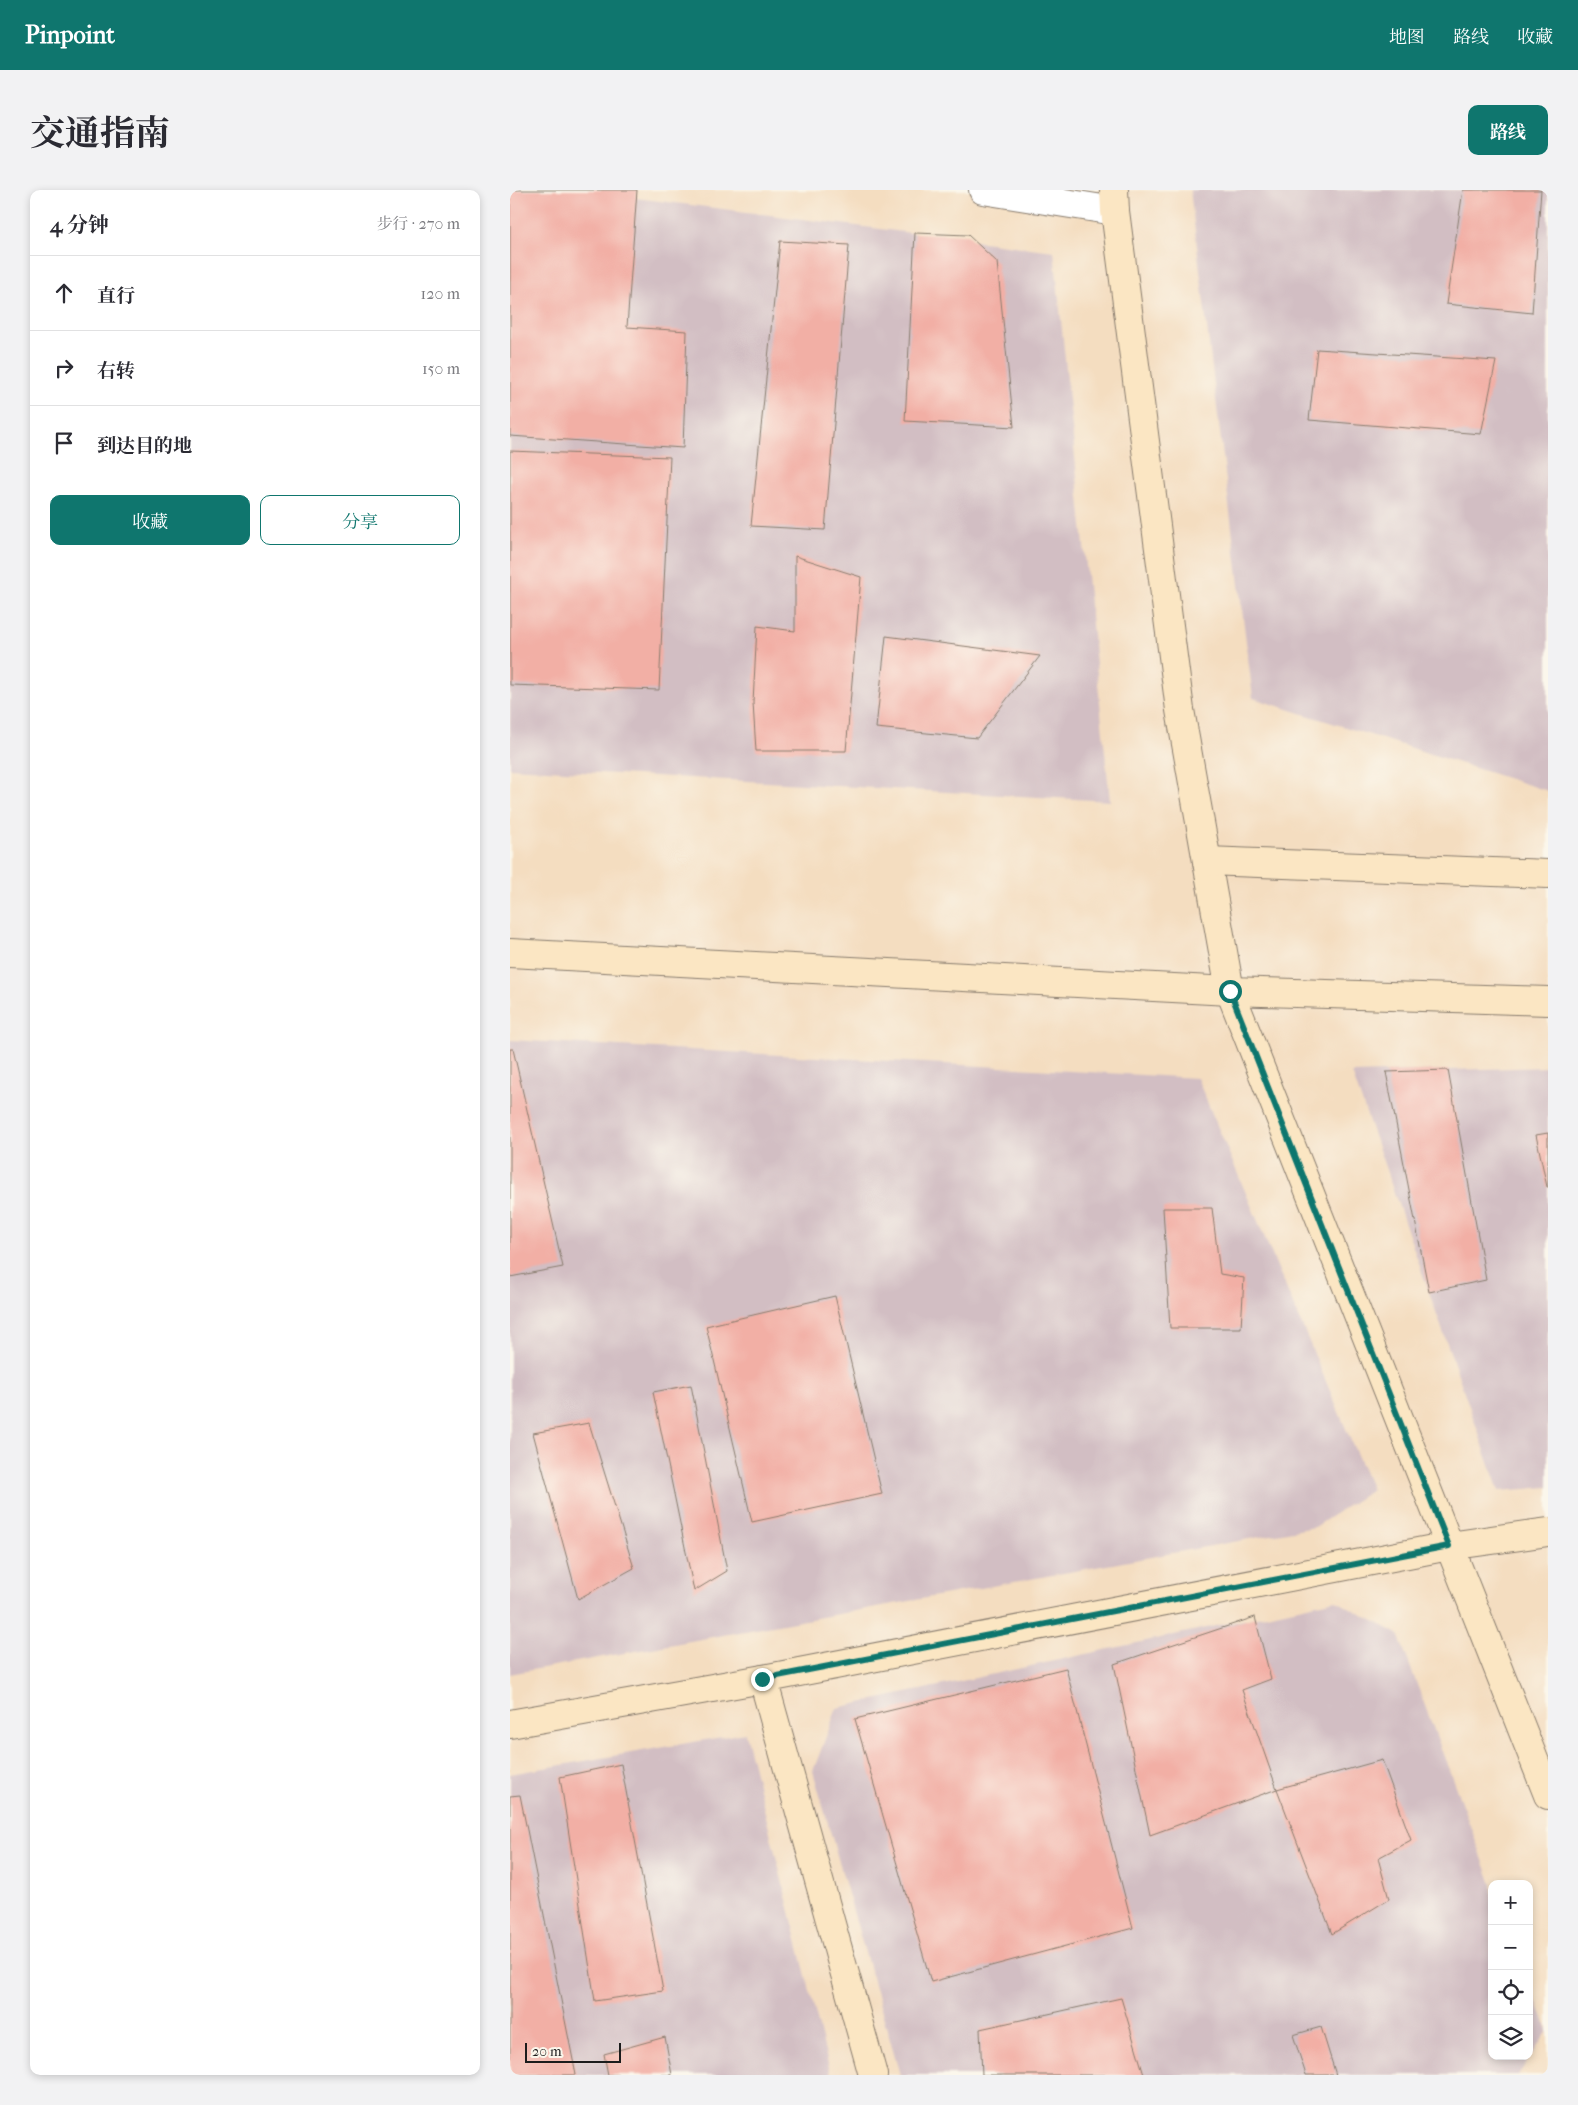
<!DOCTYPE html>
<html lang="zh">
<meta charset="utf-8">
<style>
:root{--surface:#fff;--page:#f2f2f3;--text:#2b2b33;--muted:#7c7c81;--line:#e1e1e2;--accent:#0f766e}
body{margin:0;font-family:"IM FELL French Canon","Noto Serif SC",serif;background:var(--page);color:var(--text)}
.controls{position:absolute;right:15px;bottom:15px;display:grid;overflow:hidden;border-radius:10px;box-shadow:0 2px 8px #0003}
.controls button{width:45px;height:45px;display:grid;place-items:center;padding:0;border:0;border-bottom:1px solid var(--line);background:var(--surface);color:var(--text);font:25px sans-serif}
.scale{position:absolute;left:15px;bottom:12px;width:96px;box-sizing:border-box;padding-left:5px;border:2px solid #1c1c1c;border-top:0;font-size:14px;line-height:18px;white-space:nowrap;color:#1c1c1c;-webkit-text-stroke:4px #fbf7ec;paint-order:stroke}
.stop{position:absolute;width:15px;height:15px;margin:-11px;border:4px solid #0f766e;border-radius:50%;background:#fff}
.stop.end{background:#0f766e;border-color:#fff;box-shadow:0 1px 5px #0008}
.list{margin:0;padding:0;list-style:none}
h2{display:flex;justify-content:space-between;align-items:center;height:65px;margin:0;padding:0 20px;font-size:21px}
h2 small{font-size:16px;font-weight:400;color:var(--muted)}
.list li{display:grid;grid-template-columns:32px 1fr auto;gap:15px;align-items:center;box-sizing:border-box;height:75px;padding:0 20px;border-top:1px solid var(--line)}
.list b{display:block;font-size:19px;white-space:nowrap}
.list em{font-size:16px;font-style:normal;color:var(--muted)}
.actions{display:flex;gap:10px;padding:15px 20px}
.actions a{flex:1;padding:11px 0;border:1px solid var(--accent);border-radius:10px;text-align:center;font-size:18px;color:var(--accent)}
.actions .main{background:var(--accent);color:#fff}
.icon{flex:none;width:28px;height:28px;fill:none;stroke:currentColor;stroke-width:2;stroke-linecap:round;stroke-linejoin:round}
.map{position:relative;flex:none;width:1038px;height:1885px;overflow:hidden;border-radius:10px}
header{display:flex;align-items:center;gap:30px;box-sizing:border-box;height:70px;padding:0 25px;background:var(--accent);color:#fff}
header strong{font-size:24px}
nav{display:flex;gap:28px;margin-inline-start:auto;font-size:18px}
.intro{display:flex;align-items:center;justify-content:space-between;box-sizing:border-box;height:120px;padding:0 30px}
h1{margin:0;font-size:35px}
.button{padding:12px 22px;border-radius:10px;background:var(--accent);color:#fff;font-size:18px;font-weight:700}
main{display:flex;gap:30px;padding:0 30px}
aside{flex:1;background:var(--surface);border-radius:10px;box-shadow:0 2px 8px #0003}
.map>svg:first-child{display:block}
.industrial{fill:#d2bec3}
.building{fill:#f2afa5}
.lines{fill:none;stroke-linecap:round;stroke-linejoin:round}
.street-casing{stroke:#887c6e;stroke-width:30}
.secondary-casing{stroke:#887c6e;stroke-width:30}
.street{stroke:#fff;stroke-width:28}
.secondary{stroke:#fbe6c3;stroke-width:28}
.route{stroke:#0f766e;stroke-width:6}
</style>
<header>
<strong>Pinpoint</strong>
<nav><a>地图</a><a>路线</a><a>收藏</a></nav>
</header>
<div class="intro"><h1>交通指南</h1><a class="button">路线</a></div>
<main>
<aside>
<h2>4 分钟<small>步行 · 270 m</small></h2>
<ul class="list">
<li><svg class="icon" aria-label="ahead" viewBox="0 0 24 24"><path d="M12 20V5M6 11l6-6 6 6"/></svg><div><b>直行</b></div><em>120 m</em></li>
<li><svg class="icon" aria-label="right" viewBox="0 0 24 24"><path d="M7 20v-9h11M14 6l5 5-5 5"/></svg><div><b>右转</b></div><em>150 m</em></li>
<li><svg class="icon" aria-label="arrive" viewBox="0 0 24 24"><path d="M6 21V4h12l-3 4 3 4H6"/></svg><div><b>到达目的地</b></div></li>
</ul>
<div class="actions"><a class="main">收藏</a><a>分享</a></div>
</aside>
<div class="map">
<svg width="1038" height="1885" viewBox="0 0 1038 1885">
<rect width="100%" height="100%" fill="#fbf7ec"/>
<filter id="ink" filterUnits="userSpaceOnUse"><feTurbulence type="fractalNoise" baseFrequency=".02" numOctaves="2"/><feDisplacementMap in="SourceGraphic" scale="10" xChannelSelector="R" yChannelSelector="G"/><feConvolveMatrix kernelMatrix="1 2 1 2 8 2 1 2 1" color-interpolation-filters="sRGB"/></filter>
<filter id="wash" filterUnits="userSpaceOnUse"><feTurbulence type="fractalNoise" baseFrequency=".0096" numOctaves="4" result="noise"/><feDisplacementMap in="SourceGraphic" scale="20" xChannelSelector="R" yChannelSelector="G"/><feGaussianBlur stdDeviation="1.12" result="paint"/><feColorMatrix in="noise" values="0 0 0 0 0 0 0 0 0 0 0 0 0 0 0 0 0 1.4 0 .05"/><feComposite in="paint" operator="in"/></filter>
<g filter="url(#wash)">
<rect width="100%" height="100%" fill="#f4ddc0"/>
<g class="industrial">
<path d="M0,0H62L544,61L600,611L0,578Z"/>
<path d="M680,0H1038V601L743,508Z"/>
<path d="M0,850L687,888L862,1300L805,1337L0,1484Z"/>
<path d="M1038,877V1297L989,1301L842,883Z"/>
<path d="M825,1410L888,1444L982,1694V1866H1019V1792L1038,1841L1008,1885H390L303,1581L327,1518Z"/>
<path d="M235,1543L321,1885H0V1584Z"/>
</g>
<g id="blocks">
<g class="building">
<path d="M0,0H127L117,137L177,141L173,258L0,246Z"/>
<path d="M953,0H1031L1022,123L936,114Z"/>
<path d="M405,43L458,45L487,72L504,237L395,231Z"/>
<path d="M270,51L339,55L315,340L241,336Z"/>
<path d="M807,159L986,171L971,244L799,230Z"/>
<path d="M0,261L160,267L149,500L0,495Z"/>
<path d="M285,366L351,387L336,561H246L243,513L247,436L285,441Z"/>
<path d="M376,446L530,466L467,548L366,538Z"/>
<path d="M0,859H3L53,1077L0,1087Z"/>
<path d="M938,880L976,1090L919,1102L876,882Z"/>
<path d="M1038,943V997H1037L1026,945Z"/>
<path d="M653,1018H702L710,1084L734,1088L731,1138H660Z"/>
<path d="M325,1106L372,1304L242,1332L196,1136Z"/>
<path d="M181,1195L217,1381L184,1401L143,1202Z"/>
<path d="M79,1233L124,1378L68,1409L23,1243Z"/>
<path d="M745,1427L761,1489L732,1500L767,1599L872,1570L901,1650L868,1668L879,1709L822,1744L767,1599L640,1645L604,1474Z"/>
<path d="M556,1478L623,1738L421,1792L345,1529Z"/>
<path d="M111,1574L153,1801L85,1811L50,1587Z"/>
<path d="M10,1605L66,1885H0V1606Z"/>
<path d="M611,1808L634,1885H472L470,1839Z"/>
<path d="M811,1837L826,1885H796L783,1845Z"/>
<path d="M155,1847L162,1885H98L94,1864Z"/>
</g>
</g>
</g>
<g filter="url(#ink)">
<use href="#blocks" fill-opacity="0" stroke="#887c6e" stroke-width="1"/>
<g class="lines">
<defs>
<path id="street" d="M473,0L605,21"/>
<g id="secondary">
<path d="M604,0L605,21L670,520L720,801L1038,1605"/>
<path d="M697,671L1038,684"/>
<path d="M0,763L720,801L1038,811"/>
<path d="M253,1489L363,1885"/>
<path d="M0,1534L253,1489L939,1356L1038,1342"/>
</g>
</defs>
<use href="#street" class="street-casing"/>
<use href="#secondary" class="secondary-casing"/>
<use href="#street" class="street"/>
<use href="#secondary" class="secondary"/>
</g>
</g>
<g class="lines" filter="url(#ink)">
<path class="route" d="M252,1489L939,1356L720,801"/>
</g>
</svg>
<div class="controls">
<button>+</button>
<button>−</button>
<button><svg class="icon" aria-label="locate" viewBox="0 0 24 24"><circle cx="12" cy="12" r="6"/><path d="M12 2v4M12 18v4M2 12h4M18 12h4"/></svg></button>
<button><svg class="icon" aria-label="layers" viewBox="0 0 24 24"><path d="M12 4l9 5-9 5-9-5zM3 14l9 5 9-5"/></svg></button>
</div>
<div class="scale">20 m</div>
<div class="stop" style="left:720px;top:801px"></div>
<div class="stop end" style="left:252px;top:1489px"></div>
</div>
</main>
